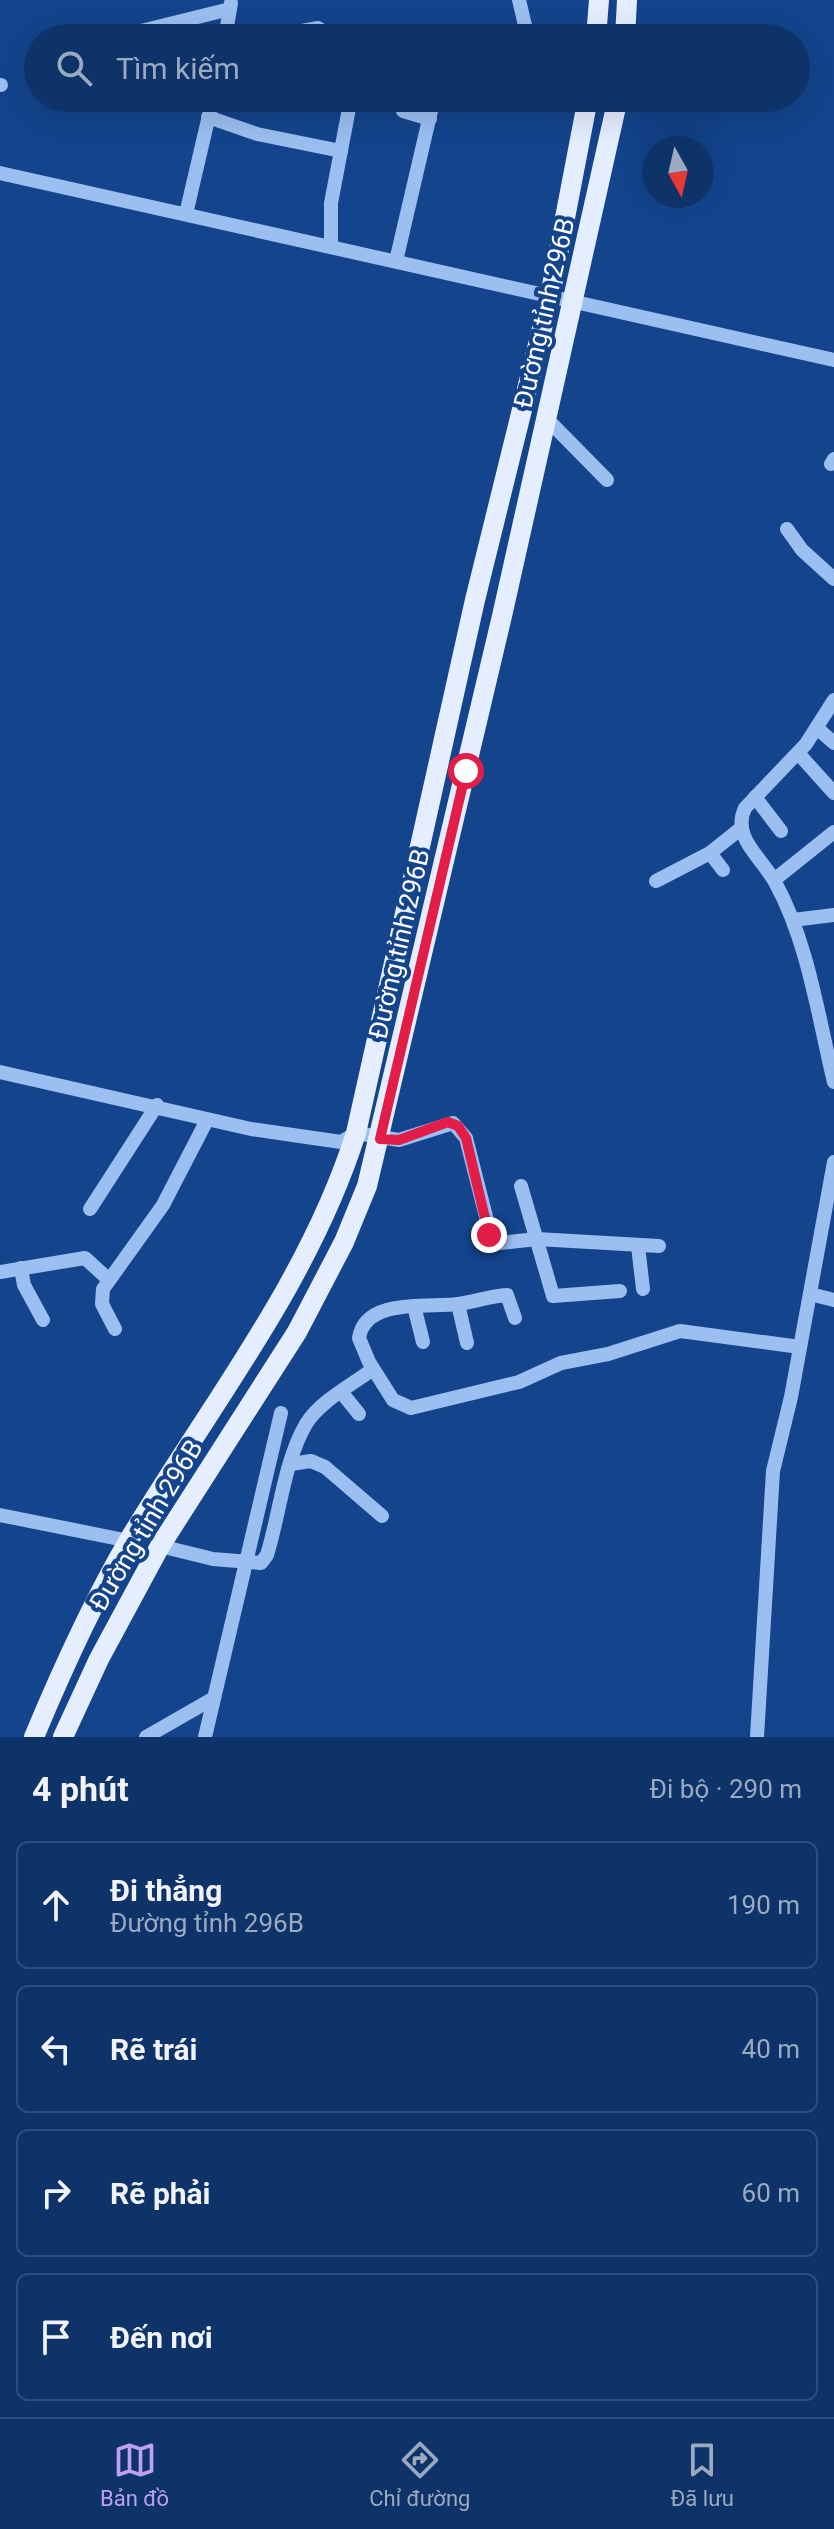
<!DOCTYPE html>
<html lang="vi">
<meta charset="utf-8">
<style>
:root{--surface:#0e3369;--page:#1c3f71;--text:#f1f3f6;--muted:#9baac0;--line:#2e4e7d;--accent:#bca0f2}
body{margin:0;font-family:Roboto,sans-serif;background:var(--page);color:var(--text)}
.compass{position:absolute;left:642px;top:136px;width:72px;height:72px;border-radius:50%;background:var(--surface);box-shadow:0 8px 32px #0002;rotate:172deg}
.stop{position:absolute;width:24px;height:24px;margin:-18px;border:6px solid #e11d48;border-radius:50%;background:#fff}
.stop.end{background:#e11d48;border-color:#fff;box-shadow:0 2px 8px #0008}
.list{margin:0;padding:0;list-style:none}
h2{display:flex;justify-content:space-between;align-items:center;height:104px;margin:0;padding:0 32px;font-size:34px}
h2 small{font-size:26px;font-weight:400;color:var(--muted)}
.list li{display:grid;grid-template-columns:52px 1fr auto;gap:24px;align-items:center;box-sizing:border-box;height:128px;margin:0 16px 16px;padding:0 16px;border:2px solid var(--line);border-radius:12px}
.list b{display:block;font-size:30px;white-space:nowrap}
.list p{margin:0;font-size:26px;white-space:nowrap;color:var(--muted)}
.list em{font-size:26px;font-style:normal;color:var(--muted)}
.icon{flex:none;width:44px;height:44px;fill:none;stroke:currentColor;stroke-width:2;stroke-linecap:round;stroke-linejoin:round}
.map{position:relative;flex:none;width:834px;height:1737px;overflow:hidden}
.search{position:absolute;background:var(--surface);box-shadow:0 8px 32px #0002;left:24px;right:24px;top:24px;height:88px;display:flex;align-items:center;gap:20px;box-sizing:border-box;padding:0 28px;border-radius:44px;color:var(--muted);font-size:30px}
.sheet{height:680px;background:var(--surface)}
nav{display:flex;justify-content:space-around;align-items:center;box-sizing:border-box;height:112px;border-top:2px solid var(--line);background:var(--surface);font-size:22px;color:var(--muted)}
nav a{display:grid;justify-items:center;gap:4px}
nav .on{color:var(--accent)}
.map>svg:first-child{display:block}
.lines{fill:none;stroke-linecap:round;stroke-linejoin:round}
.minor{stroke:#9bbff1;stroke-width:14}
.major{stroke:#e5eeff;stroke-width:20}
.route{stroke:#e11d48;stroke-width:10}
.labels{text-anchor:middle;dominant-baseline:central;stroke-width:8;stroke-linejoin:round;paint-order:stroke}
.street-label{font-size:26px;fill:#fff;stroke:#13448c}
</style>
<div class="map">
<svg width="834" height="1737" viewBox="0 0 834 1737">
<rect width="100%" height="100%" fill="#13448c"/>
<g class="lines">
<g class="minor">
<path d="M519,0L528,38"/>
<path d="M70,35L141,31L230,9"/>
<path d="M281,35L318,28L332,38"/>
<path d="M225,38L231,3"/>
<path d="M498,38L527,34"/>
<path d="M0,85H1"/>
<path d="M403,111L430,119"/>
<path d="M208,117L257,134L341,151"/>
<path d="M0,173L834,360"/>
<path d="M186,214L213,98"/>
<path d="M331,247V203L351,98"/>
<path d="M396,261L434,98"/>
<path d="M546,418L607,480"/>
<path d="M831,464L834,459"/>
<path d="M787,529L802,550L834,579"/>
<path d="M834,700L806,744L745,808C731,837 762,858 775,882C808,942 818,1016 834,1082"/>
<path d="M817,728L834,743"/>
<path d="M798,753L834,793"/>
<path d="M755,797L781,831"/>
<path d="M710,853L723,870"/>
<path d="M774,880L834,832"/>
<path d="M656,881L710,853L740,829"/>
<path d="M793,920L834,915"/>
<path d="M0,1072L251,1129L341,1142L356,1133L399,1140L453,1123L466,1138L492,1240L500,1243L537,1239L659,1246"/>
<path d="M521,1186L553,1296L620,1291"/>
<path d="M90,1209L157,1105"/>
<path d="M638,1246L643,1289"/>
<path d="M21,1268L24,1285L43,1320"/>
<path d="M0,1272L85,1258L108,1279"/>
<path d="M810,1294L834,1300"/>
<path d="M458,1304L467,1343"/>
<path d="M414,1306L423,1342"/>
<path d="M515,1318L507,1295C490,1296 474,1302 458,1304C430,1308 365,1297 359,1338L369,1362L393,1400L411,1408L519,1382L561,1363L608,1354L680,1331L800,1347"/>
<path d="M115,1329L102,1304L103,1289L163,1205L207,1120"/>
<path d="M342,1393L359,1414"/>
<path d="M291,1464L311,1461L325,1467L382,1516"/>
<path d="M0,1515L129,1541"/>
<path d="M160,1546L213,1559L261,1563L267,1555C280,1513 284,1462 306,1424C320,1401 352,1385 373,1369"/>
<path d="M146,1737L214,1698"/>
<path d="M205,1737L281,1413"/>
<path d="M757,1737L773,1471L791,1397L834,1162"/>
</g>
<g class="major">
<path d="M596,38L599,0"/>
<path d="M625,38L627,0"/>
<path d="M34,1737C62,1670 92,1603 129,1540C209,1406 308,1284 356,1133L475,600L550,296L588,98"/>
<path d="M63,1737L99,1659L160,1546L297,1332L344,1242L367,1186L502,616L618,98"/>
</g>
</g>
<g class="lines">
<path class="route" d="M466,771L380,1139L399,1140L448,1122L458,1126L466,1138L489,1235"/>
</g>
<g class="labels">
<g class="street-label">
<text transform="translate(544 313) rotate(-77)">Đường tỉnh 296B</text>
<text transform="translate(399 944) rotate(-77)">Đường tỉnh 296B</text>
<text transform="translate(146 1525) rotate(-59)">Đường tỉnh 296B</text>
</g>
</g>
</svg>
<svg class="compass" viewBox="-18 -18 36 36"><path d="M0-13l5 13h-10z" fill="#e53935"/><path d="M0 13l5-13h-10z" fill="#9baac0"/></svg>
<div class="stop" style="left:466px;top:771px"></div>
<div class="stop end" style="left:489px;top:1235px"></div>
<div class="search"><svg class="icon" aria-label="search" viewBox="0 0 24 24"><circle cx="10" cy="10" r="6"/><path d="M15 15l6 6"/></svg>Tìm kiếm</div>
</div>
<section class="sheet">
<h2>4 phút<small>Đi bộ · 290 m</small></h2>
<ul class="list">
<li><svg class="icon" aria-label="ahead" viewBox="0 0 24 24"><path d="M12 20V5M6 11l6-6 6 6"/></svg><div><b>Đi thẳng</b><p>Đường tỉnh 296B</p></div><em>190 m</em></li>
<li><svg class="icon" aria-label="left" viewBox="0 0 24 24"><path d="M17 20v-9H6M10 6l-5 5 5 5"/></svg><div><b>Rẽ trái</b></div><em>40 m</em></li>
<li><svg class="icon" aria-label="right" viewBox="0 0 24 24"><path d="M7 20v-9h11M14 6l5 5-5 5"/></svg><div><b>Rẽ phải</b></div><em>60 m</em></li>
<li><svg class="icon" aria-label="arrive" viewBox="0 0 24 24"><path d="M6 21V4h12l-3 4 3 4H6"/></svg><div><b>Đến nơi</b></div></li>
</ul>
</section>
<nav>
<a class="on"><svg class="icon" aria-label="map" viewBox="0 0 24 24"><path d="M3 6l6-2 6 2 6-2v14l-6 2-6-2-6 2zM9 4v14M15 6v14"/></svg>Bản đồ</a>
<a><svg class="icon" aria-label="directions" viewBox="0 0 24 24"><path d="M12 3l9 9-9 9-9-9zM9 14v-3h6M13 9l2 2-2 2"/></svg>Chỉ đường</a>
<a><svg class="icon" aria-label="saved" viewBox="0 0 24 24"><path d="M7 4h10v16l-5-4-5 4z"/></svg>Đã lưu</a>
</nav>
